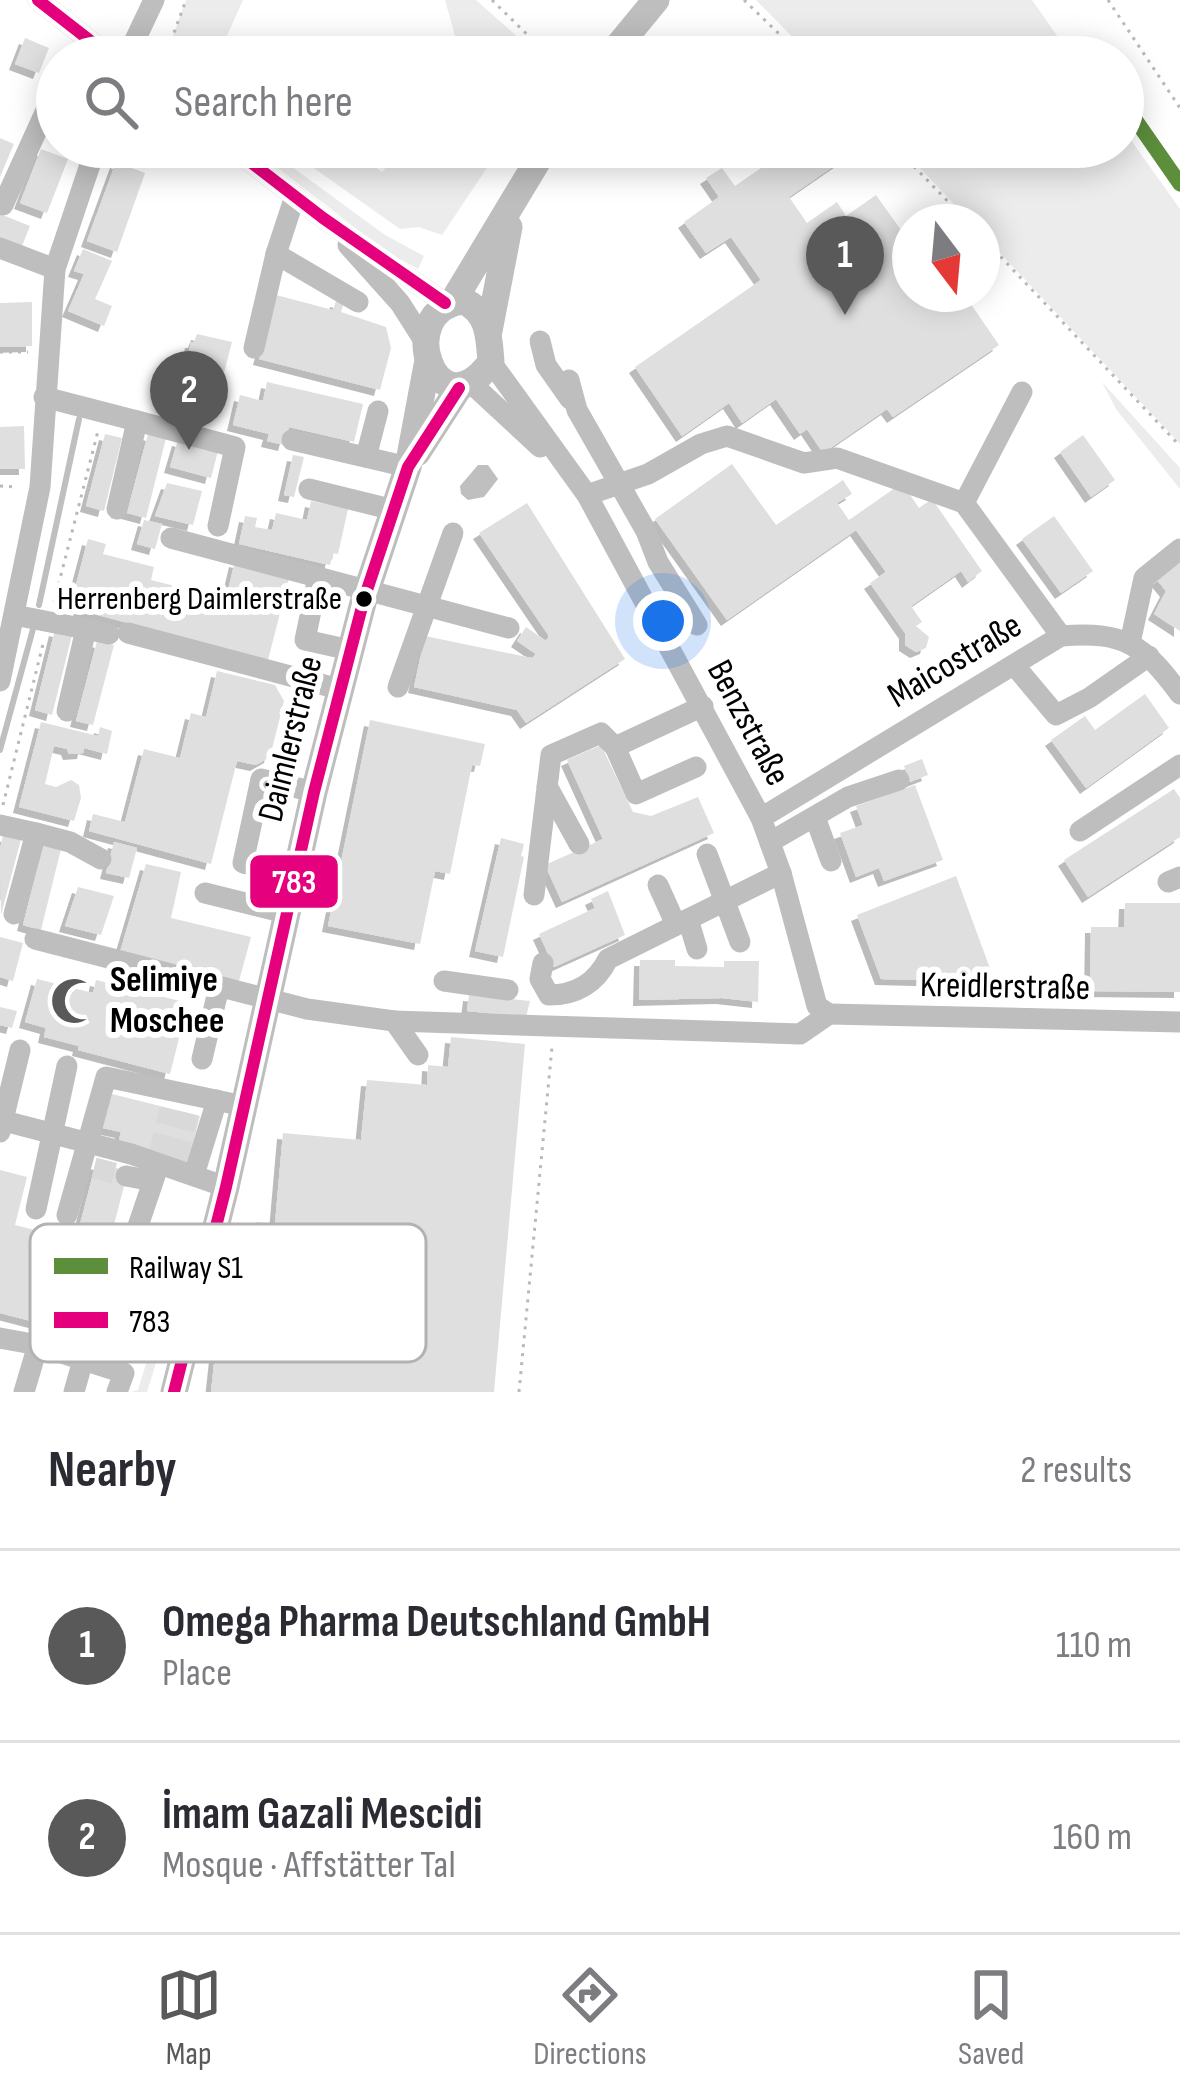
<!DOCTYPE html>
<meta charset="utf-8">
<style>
:root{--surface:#fff;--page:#f2f2f3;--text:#2b2b33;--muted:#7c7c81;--line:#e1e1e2;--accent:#595959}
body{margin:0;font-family:"Sofia Sans Condensed",sans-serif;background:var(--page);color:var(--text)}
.compass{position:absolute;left:892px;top:204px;width:108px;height:108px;border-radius:50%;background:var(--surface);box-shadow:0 6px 30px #0003;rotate:164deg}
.you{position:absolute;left:663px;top:621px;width:42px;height:42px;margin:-30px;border:9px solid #fff;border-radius:50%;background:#1a73e8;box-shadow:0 0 0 18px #1a73e833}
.badge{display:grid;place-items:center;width:78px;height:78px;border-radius:50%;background:var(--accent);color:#fff;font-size:39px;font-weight:700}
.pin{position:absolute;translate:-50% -99px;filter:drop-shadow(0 3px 6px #0008)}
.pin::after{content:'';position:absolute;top:63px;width:42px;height:36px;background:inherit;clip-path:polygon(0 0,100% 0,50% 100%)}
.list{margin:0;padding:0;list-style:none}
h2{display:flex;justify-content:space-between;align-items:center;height:156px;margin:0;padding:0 48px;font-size:51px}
h2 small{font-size:39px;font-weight:400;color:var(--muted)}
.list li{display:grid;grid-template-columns:78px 1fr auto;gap:36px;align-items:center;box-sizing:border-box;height:192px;padding:0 48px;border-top:3px solid var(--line)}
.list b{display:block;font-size:45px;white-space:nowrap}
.list p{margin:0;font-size:39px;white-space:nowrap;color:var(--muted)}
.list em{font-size:39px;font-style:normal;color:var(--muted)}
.icon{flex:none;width:66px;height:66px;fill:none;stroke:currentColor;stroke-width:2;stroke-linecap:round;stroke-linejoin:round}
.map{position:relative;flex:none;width:1180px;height:1392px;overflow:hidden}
.search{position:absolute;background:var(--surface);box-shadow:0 6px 30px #0003;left:36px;right:36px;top:36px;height:132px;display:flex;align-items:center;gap:30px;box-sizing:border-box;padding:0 42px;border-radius:66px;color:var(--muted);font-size:45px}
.sheet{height:540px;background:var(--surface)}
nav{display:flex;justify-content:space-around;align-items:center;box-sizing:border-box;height:168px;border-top:3px solid var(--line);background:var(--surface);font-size:33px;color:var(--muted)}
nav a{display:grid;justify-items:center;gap:6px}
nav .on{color:var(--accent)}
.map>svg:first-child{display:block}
.green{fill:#ececec}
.water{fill:#bfbfbf}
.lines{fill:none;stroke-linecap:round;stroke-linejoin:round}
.stream{stroke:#bfbfbf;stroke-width:6}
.building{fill:#dfdfdf;filter:url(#shadow)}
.minor-tunnel{stroke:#d9d9d9;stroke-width:21;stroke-dasharray:21 10;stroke-linecap:butt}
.path{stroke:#b9b9b9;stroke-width:3;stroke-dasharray:3 6;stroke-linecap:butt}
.minor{stroke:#bebebe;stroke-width:21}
.major{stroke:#bebebe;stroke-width:27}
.bus-1-casing{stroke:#fff;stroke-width:21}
.bus-1{stroke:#e5007d;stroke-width:12}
.rail-1-casing{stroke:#fff;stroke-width:24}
.rail-1{stroke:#5c8e3c;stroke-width:15}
.bus-dot{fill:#000;stroke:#fff;stroke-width:4.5}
.labels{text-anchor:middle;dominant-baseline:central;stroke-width:12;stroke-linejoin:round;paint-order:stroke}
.bus-label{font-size:33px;fill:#000;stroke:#fff;text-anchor:end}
.street-label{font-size:36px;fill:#000;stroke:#fff}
.poi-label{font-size:36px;font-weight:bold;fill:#000;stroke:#fff;text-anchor:start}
.key{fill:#fff;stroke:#b2b2b2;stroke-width:3}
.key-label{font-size:33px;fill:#000}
.line-badge{stroke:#fff;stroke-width:4.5}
.badge-label{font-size:33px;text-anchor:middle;font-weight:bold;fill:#fff}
</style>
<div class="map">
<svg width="1180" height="1392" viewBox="0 0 1180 1392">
<defs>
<filter id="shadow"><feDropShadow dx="-6" dy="6" stdDeviation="0" flood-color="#0004"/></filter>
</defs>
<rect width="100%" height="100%" fill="#fff"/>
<g class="green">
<path d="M186,0H243L221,49L230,57H172L171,41Z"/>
<path d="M445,0H476L540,57H461Z"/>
<path d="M756,0H1032L1072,57H812Z"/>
<path d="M1123,129L1180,209V444L982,234V222H971L900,147H1123Z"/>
<path d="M250,147H265L385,235L424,256L418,269L386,251Z"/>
<path d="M284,147H348L382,172L404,147H501L442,235L419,227L400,229Z"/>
<path d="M1102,382L1180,468V489L1116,409Z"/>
<path d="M189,1257L147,1392H131L138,1390L178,1259Z"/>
</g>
<path class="water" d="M478,465H488L498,479L484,497L468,500L461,494L460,486Z"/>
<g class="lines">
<g class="stream">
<path d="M39,605L79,419"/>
<path d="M0,750L33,629"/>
</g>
</g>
<g class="building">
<path d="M25,38L49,48L39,73L15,64Z"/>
<path d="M0,138L14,144L0,177Z"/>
<path d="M791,147H840L847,157L789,197L807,223L837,202L846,216L876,195L901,230L910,224V294H964L999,345L893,417L887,409L823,453L807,429L800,434L776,399L742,423L729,403L682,436L635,367L761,280L731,237L706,253L684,222L719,197L706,178L722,168L735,186Z"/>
<path d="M41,149L68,159L47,213L20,203Z"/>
<path d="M116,162L145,173L117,252L87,241Z"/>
<path d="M0,214L30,226L22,246L0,237Z"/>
<path d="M83,249L112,261L95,299L112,306L104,326L68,311L84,274L74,271Z"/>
<path d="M276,295L333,310L336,301L344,303L341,312L386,327L391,348L380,390L259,359Z"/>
<path d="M32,302V346L0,347V303Z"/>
<path d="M197,334L232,342L213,415L177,406L191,342H194Z"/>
<path d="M267,382L363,404L354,442L289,427L284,445L267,441L269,434L233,425L240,395L263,401Z"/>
<path d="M24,426L25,469H0V427Z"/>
<path d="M105,434L122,438L104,511L86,506Z"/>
<path d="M148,434L166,438L146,518L127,513Z"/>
<path d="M1083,435L1115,480L1091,497L1060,452Z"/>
<path d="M178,440L218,451L211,478L170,467Z"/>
<path d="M293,455L304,457L294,497L284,495Z"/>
<path d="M732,464L776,525L843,480L852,494L837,503L849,520L902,483L919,508L932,499L982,571L968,582L961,571L911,606L922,622L916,626L929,637L926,648L916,652L905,645V633L870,583L886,572L856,530L727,620L655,519Z"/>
<path d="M167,483L202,491L193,525L155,516Z"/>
<path d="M311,501L348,509L338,554L333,553L330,565L239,544L245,516L257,518L255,527L272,530L276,513L307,520Z"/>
<path d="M527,503L625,659L526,723L517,710L414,687L425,636L532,658L536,654L517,641L526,627L546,641L549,636L479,533Z"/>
<path d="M1054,516L1093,571L1061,593L1022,539Z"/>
<path d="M144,520L162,524L155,549L137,544Z"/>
<path d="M88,539L106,544L103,554L154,567L151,580L226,599L235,561L290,574L268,660L79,610L81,602L72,600Z"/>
<path d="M1180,562V631L1154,614L1166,591L1157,580Z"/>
<path d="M55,630L72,635L52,715L35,710Z"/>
<path d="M97,641L114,645L93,725L76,721Z"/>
<path d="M217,671L275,685L284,701L270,757L256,765L237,761L211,864L89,831L93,814L125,822L144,749L180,758L191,713L206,717Z"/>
<path d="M1145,694L1169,728L1086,788L1051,740L1085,716L1095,730Z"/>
<path d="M370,720L485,744L480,766L472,765L450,874L435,871L420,944L328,926Z"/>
<path d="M41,722L98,736L100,727L112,731L107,754L84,748L83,753L69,754L67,749L54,746L45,784L56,787L71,780L79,785L81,798L74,821L19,807Z"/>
<path d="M601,745L633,812L651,816L698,797L714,833L562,902L545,865L603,839L567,760Z"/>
<path d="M922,759L928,775L910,782L904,766Z"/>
<path d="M915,785L943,860L884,881L879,868L856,877L840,833L863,825L856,806Z"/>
<path d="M1174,789L1180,798V837L1088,897L1064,860Z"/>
<path d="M3,835L21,839L1,915L0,849Z"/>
<path d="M501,838L524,844L521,856L524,857L503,957L475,951Z"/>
<path d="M114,842L137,848L129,878L106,873Z"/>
<path d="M43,845L61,849L41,930L23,925Z"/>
<path d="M146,864L181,872L171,918L251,937L239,981L120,952Z"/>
<path d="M956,876L995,982L881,979L857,915Z"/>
<path d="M78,887L114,896L101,935L65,926Z"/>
<path d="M608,891L625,935L554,967L539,934L595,908L591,899Z"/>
<path d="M1125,903H1180V992L1090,991L1091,927H1124Z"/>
<path d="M0,937L23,943L13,981L0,977Z"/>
<path d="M640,960H675V966L724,967V961H759L758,1002L722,998L639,1000Z"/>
<path d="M37,979L93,993L96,980L188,1003L170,1074L78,1050L79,1046L44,1037L46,1028L25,1022Z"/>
<path d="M469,995L530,1001L526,1017L467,1011Z"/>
<path d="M0,1007L17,1011L12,1028L0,1025Z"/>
<path d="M451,1037L525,1044L494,1392H211L216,1346L234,1348L240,1284L250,1285L256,1222L275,1224L283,1133L361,1140L367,1080L427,1085L428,1065L448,1067Z"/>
<path d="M112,1094L200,1116L188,1163L118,1144L121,1132L103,1128Z"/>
<path d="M96,1163L128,1171L110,1240L119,1252L155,1261L160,1269L131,1359L123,1364L62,1348L57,1340L43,1336L46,1325L0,1313V1170L27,1177L15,1225L62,1237L63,1232H78Z"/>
</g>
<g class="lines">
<g class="minor-tunnel">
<path d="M159,1155L170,1109"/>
<path d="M177,1160L188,1113"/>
<path d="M94,1168L126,1176"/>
</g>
<g class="path">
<path d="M492,0L550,57"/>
<path d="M744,0L803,57"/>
<path d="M1108,0L1180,108"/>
<path d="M171,41L186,0"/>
<path d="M895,147L968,222"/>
<path d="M982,237L1180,446"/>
<path d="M0,352H28"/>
<path d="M0,486L16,487"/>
<path d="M54,602L98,431"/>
<path d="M3,805L44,640"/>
<path d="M519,1392L552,1047"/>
</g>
<g class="minor">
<path d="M38,0L111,57"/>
<path d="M127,57L154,0"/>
<path d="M231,147L323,218L445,303"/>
<path d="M295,196L276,254L358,302"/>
<path d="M3,205L57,86"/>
<path d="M348,245L400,303L426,344"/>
<path d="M0,248L55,269"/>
<path d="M540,341L546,365L570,399"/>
<path d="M254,348L276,254"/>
<path d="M491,362L587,495L761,818L781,873L817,1006L829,1014"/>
<path d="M569,380L577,410L646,531L658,562L697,625"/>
<path d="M472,384L540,447"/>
<path d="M44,397L137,421L117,509"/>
<path d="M137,421L235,447L218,526"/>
<path d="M292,440L408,467"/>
<path d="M366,457L378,411"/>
<path d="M309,489L394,510"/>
<path d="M587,495L648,474L701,444L727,436L804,463L837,458L964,503L1022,392"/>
<path d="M964,503L1061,636"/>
<path d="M171,538L509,628"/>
<path d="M318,577L305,640L350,650"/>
<path d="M14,615L86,629"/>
<path d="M128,633L339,689"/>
<path d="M1130,643L1144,578L1180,549"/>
<path d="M1014,665L1056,715L1089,698L1149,656"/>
<path d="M0,681L40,487L55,269L96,147"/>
<path d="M398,687L453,533"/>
<path d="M67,711L86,629L109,634"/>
<path d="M615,747L636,794L696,767"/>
<path d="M281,785L306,681"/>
<path d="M547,786L579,844"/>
<path d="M815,817L831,861"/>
<path d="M761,818L1061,636C1124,631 1143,644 1180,694"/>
<path d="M0,825L36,833L14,914"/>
<path d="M1080,831L1180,765"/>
<path d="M36,833L70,842L101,859"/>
<path d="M770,842L848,797L899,780"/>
<path d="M707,854L740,942"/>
<path d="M294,875L243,863L261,779L314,792"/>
<path d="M1168,882L1180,877"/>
<path d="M658,885L676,925"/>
<path d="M205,893L286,913"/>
<path d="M534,895L551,755L601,733L615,747L703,706"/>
<path d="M688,919L697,949"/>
<path d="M35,939L307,1009L394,1021L418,1055"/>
<path d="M543,963L540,979L549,995C576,995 596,983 608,959L781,873"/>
<path d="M444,981L508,990"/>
<path d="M829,1014L1180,1022"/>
<path d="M394,1021L800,1034L829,1014"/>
<path d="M202,1059L219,987"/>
<path d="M0,1120L131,1154L226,1187"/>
<path d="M0,1132L20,1050"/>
<path d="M194,1175L217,1100"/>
<path d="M126,1176L153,1181"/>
<path d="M36,1209L67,1066"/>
<path d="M67,1215L106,1077L244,1106"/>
<path d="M137,1229L159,1164"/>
<path d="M0,1338L38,1345L24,1392"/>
<path d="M38,1345L83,1360L74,1392"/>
<path d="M83,1360L124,1373L117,1392"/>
</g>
<g class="major">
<path d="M609,57L656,0"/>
<path d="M464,301C489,313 489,336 491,362C436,438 391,308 464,301Z"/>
<path d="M452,303L546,147"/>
<path d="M489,331L509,227"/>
<path d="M417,453L459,388"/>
<path d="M174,1392L226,1187L314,792L364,599L408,467L428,360"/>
</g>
<defs>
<g id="bus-1">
<path d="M38,0L111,57"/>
<path d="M231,147L323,218L445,303"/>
<path d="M174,1392L226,1187L314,792L364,599L408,467L459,388"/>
</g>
</defs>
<use href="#bus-1" class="bus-1-casing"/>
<use href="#bus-1" class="bus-1"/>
<defs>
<path id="rail-1" d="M1123,102L1180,184"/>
</defs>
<use href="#rail-1" class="rail-1-casing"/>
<use href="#rail-1" class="rail-1"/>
</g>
<defs>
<symbol id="mosque-bare" viewBox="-9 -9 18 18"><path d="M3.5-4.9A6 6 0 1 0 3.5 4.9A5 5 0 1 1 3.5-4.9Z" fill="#595959" stroke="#fff" stroke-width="2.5" paint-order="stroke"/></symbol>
</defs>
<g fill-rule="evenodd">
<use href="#mosque-bare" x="41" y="968" width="66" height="66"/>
</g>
<circle class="bus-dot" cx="364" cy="599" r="10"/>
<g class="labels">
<g class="bus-label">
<text x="342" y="599">Herrenberg Daimlerstraße</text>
</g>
<g class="street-label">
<text transform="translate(955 661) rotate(-31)">Maicostraße</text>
<text transform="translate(748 723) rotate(62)">Benzstraße</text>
<text transform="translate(291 739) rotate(-76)">Daimlerstraße</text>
<text transform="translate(1005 987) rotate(1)">Kreidlerstraße</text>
</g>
<g class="poi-label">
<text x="110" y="980">Selimiye<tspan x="110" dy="41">Moschee</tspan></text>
</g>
</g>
<rect x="30" y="1224" width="396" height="138" rx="18" class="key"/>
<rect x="54" y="1258" width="54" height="16" fill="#5c8e3c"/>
<rect x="54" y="1312" width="54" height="16" fill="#e5007d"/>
<g class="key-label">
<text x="129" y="1278">Railway S1</text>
<text x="129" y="1332">783</text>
</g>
<rect class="line-badge" x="248" y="853" width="92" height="57" rx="12" fill="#e5007d"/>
<g class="badge-label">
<text x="294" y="893">783</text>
</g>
</svg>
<svg class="compass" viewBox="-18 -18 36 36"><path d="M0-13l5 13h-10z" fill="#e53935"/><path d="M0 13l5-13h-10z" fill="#7c7c81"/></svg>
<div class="you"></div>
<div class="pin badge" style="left:845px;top:315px">1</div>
<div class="pin badge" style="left:189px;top:450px">2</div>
<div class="search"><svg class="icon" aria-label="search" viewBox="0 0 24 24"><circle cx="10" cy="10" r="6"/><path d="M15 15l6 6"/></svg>Search here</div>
</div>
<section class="sheet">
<h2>Nearby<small>2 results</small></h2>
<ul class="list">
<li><span class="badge">1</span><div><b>Omega Pharma Deutschland GmbH</b><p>Place</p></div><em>110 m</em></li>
<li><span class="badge">2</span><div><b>İmam Gazali Mescidi</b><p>Mosque · Affstätter Tal</p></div><em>160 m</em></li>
</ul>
</section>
<nav>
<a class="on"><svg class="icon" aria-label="map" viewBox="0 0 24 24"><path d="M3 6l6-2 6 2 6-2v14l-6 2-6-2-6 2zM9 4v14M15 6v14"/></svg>Map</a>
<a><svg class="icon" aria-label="directions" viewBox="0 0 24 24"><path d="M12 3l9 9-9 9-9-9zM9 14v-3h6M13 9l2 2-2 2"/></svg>Directions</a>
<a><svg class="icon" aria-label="saved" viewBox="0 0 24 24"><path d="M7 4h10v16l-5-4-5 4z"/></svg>Saved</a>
</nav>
